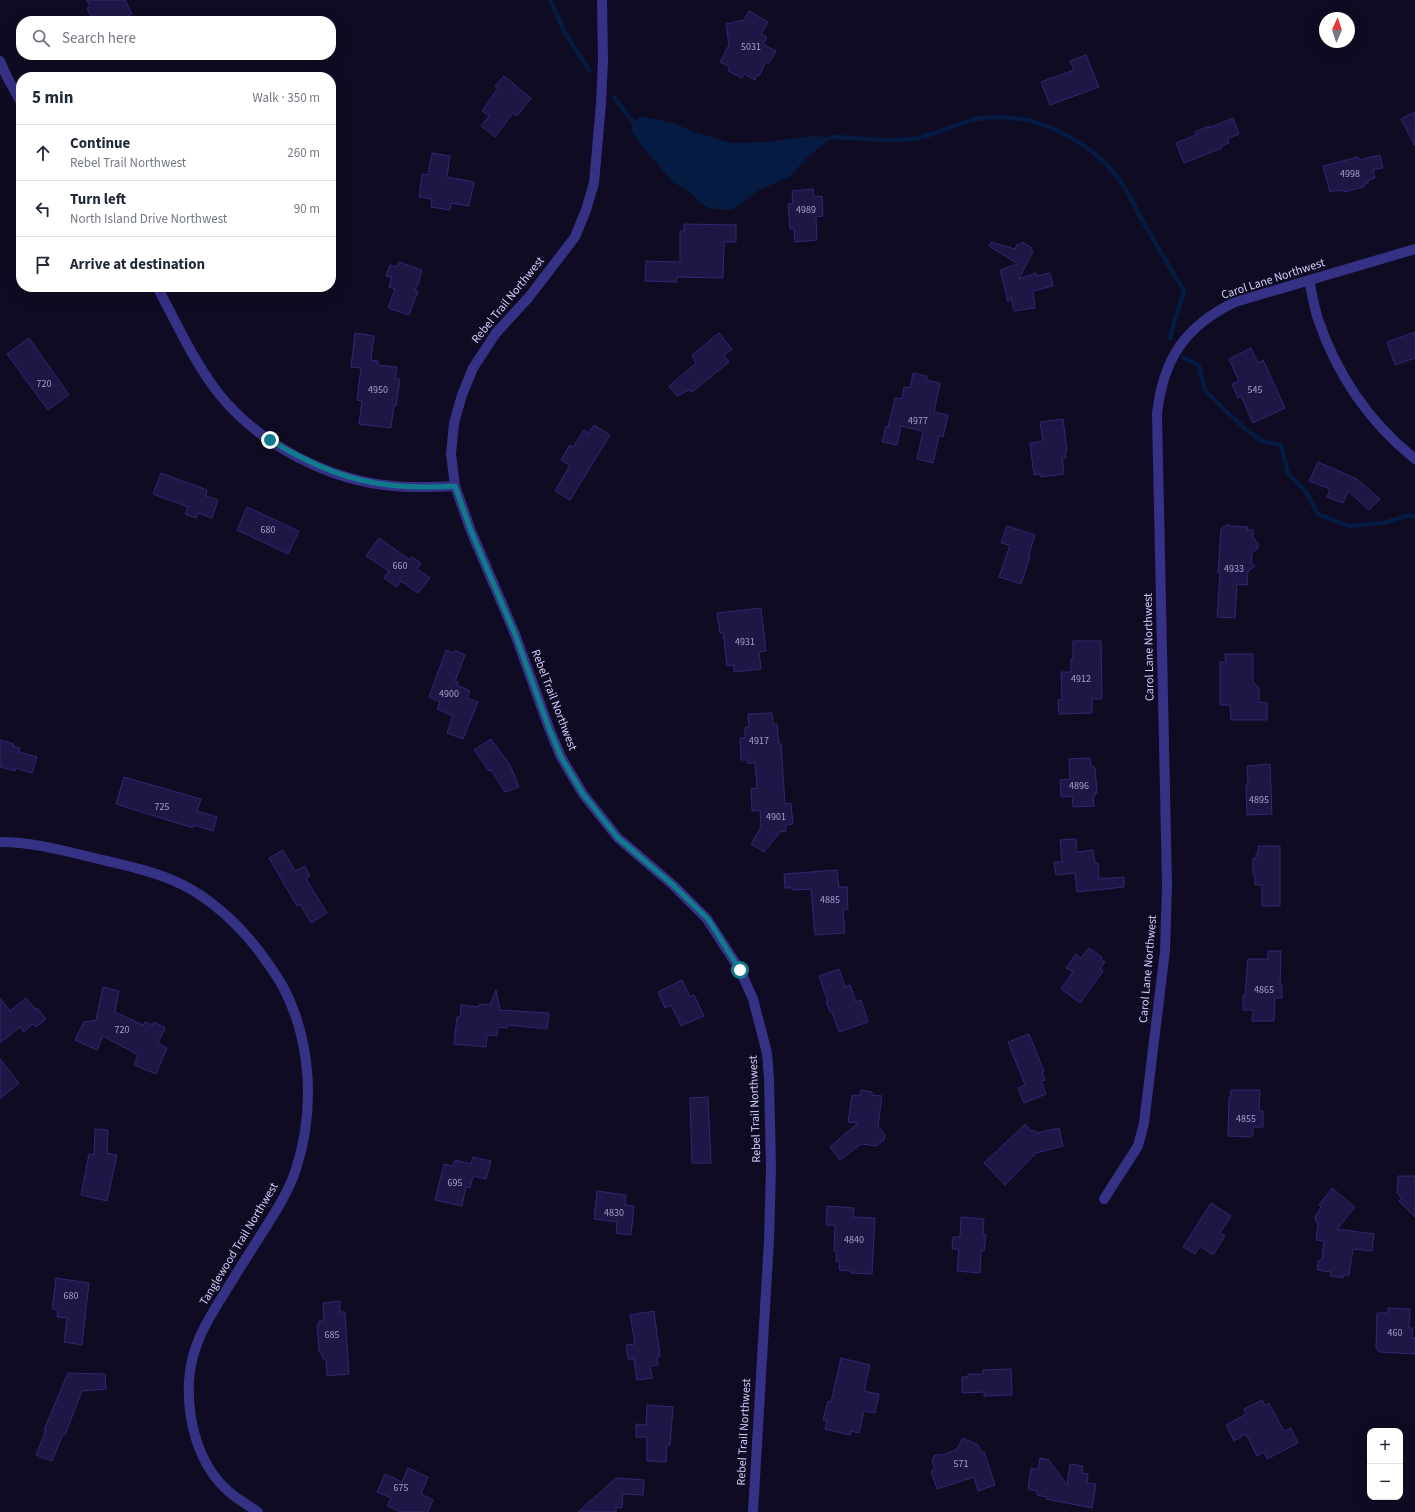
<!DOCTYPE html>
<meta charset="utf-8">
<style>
:root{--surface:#fff;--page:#f2f2f3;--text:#1f2937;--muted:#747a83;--line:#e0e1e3}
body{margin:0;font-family:"Source Sans 3",sans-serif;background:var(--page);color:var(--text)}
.controls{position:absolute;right:12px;bottom:12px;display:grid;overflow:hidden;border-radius:8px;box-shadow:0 4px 16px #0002}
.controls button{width:36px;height:36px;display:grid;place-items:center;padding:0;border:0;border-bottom:1px solid var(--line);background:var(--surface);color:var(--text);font:20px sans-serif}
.compass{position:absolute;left:1319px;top:12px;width:36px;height:36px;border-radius:50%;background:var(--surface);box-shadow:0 4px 16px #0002;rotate:3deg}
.stop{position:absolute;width:12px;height:12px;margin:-9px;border:3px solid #117b8e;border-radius:50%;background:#fff}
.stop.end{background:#117b8e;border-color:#fff;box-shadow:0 1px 4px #0008}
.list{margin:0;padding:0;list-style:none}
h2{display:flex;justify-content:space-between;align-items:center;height:52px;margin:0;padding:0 16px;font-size:17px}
h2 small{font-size:13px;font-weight:400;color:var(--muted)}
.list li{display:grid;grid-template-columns:26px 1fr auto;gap:12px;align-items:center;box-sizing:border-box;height:56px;padding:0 16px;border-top:1px solid var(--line)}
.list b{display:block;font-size:15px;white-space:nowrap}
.list p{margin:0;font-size:13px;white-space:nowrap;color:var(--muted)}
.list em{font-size:13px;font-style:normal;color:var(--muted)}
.icon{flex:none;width:22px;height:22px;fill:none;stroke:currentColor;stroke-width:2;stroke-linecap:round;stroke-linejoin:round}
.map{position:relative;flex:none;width:1415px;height:1512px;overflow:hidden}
.search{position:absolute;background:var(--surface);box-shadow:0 4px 16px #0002;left:16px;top:16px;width:320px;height:44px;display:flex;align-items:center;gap:10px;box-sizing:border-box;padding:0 14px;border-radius:16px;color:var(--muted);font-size:15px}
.panel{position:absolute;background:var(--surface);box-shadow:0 4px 16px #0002;left:16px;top:72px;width:320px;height:220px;border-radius:16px}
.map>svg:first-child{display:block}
.water{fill:#051b42}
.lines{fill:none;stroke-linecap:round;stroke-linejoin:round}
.stream{stroke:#051b42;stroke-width:4.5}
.building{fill:#1f1645;stroke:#352573}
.street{stroke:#353286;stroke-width:10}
.route{stroke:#117b8e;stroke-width:5}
.labels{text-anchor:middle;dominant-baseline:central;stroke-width:4;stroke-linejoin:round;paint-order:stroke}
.number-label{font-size:10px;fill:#a59fd0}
.street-label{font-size:12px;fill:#d2cdff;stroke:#0f0b22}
</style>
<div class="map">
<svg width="1415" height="1512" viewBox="0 0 1415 1512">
<rect width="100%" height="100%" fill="#0f0b22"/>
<path class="water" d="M641,116L673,123L694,132L732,143L768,142L812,136L833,137L811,154L789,177L759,190L742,204L732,209L722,210L709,208L699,202L693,195L672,181L642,146L631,130L633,122Z"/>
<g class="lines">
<g class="stream">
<path d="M550,0L565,33L589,70"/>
<path d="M614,97L633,122"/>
<path d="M833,137C860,138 897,143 923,137C945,131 961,121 984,118C1034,112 1088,139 1119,179C1128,191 1134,205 1141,218C1155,242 1169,267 1184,291L1170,337L1171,338"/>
<path d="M1183,357L1199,366L1205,390L1228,413L1248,431L1262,441L1281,445L1288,473L1306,492L1318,514L1348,526L1383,523L1410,515L1415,517"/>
</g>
</g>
<g class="building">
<path d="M87,0H125L132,14L117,21H93L87,8L90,7Z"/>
<path d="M749,11L768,22L761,34L767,37L763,44L776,51L769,63L766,62L759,76L757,75L755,80L744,74L742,78L728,71L730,67L720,62L729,45L726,24L744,20Z"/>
<path d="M1086,55L1099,87L1050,105L1041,82L1074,70L1070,61Z"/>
<path d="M504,76L531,98L517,116L513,113L495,137L481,126L489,116L482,111L498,88L495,86Z"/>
<path d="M1415,112V146L1401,119Z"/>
<path d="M1233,118L1239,134L1227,139L1229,143L1221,146L1222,148L1184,163L1176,143L1196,135L1195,132L1209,126V128Z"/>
<path d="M432,153L450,156L447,177L474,182L469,206L451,203L450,210L431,207L432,199L419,197L422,174L428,175Z"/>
<path d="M1380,155L1383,168L1373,170L1375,178L1368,180V183L1364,184V187L1344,192V190L1339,191L1338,190L1330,192L1323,166L1358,157L1359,160Z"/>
<path d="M813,189L814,197L822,196L823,216L816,217L817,240L795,242L794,229H790L788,204L793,203L792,191Z"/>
<path d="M684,224L736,225V242H724L723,278L677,277V282L645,281L646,261L680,262V231H684Z"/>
<path d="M991,242L1015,249L1017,244L1020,245L1022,242L1032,248L1031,250L1033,251L1019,279L1036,273V276L1050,273L1053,286L1033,291L1035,308L1014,311L1011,297L1008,302L1000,270L1018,264L989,246Z"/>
<path d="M399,262L422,270L418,285H417L415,290L418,291L409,315L388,308L395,289L389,287L392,277L386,276L390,265L397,267Z"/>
<path d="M1415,332V358L1395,365L1387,342Z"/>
<path d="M355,333L374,336L371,360L378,361V365L397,367L395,379H400L396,406L394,405L391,428L359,424L362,401L357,400L361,368L351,367Z"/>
<path d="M719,333L732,349L724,356L729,362L692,392L689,390L677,396L669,386L696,363L692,355Z"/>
<path d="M29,338L69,395L48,410L7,354Z"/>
<path d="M1251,348L1258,363L1263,360L1285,408L1253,423L1241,396L1238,398L1232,384L1239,381L1229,359Z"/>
<path d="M913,373L927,376L926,380L940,383L934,412L948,415L943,437L939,436L933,463L917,459L923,431L901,426L897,445L882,442L886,426L888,427L895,398L902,399L904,387L910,388Z"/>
<path d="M1063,419L1067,451H1065L1066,458H1062L1064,474L1041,477V474L1034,475L1030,443L1043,441L1040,422Z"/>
<path d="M594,425L610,435L570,500L555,491L570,465L561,460L570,445L573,447L584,430L589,433Z"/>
<path d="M1318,462L1357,479L1380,499L1369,510L1348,491L1343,503L1327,497L1330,489L1309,481Z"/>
<path d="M161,473L207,490L206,496L218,500L212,518L198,513L196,518L185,514L188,507L153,494Z"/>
<path d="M247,507L299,531L288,554L237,530Z"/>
<path d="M1228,524L1230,526L1248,527L1247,530H1253V537L1258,544V548L1252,553L1251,562L1255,566L1248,571L1247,585L1237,584L1235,618L1217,617L1220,573H1218L1221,529Z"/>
<path d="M1007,526L1035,535L1028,557H1030L1021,584L999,577L1010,545L1001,543Z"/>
<path d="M379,538L410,560L412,557L421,563L417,569L430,578L418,593L401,581L397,587L384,578L389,571L366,556Z"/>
<path d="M761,608L766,651L759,652L761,669L734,672V665L727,666L723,632L720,633L717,613Z"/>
<path d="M1073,641H1101L1102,699H1092V713L1059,714L1058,700H1062L1061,672H1071V659H1073Z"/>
<path d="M446,650L454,653L455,650L465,655L455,681L458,682L457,685L470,691L467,698L478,702L463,739L447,733L453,716L437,709L440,702L429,697Z"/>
<path d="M1225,654H1253V682L1259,688V702L1267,703V720H1231L1230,705H1220V662H1226Z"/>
<path d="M772,713L773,724H777L779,744H781L785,804L791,803L793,824L786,825V831L780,832L764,852L751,844L761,827L760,810L752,811L751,789L757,788L755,763H747V760H741L740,738H745V728L749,727L748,714Z"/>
<path d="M491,739L510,765L519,787L505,792L491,770L489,771L474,750Z"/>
<path d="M0,740L14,744L13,746L20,748L19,752L37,757L32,773L15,768V771L0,767Z"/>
<path d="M1090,758L1091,765L1095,768L1097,793H1095V796L1093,797L1094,806L1073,807L1072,796L1061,797L1060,780L1070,779L1069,759Z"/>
<path d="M1270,764L1272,814L1247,815L1246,785H1248L1247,766Z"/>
<path d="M124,777L201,799L197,811L217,817L213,831L193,825V828L116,804Z"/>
<path d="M1076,839L1077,852L1093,850L1095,863H1098L1099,879L1124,877V887L1077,892L1075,873L1056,875L1054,862H1062L1060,840Z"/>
<path d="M1258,846H1280V906H1262V885H1255V875H1253V858L1256,859V854H1258Z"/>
<path d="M283,850L295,871L305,866L310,876L306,879L327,913L311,923L300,904L297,906L269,858Z"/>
<path d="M837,870L839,887H847L848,909L843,910L845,933L815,935L811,889L793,890V888H785L784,874Z"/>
<path d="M1089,948L1102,957L1101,959L1105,962L1100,969L1103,971L1080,1003L1061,989L1073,972L1066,968L1076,954L1081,958Z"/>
<path d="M1268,951H1281L1280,985H1282V998H1275L1274,1021H1252L1253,1010H1243V995H1245L1248,959H1268Z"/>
<path d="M839,969L845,987L850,985L856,1002L861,1000L868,1022L839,1032L832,1012H830L826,1002H828L819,976Z"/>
<path d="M682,980L690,997L694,995L704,1016L681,1026L671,1005L665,1008L658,992Z"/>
<path d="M103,987L119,991L115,1012L143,1025L145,1022L153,1025L154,1022L165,1028L158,1043L167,1048L156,1074L134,1065L138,1055L103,1036L97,1050L75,1040L84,1022L96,1020Z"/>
<path d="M496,990L500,1010L549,1013L547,1029L508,1025L507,1028L498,1027L497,1036L487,1035L486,1047L454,1044L457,1017H460L461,1005L479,1007V1004L490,1005Z"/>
<path d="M0,998L10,1011L26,998L36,1010L37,1008L46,1019L36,1027L33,1024L24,1032L20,1027L0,1043Z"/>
<path d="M1029,1034L1044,1071L1042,1072L1045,1080L1041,1081L1046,1094L1024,1103L1018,1088L1025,1085L1008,1042Z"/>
<path d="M0,1059L19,1083L0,1099Z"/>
<path d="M861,1090L872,1092V1095L882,1096L878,1126L885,1135L884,1140L876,1146L861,1144L840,1160L830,1147L858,1123L848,1122L852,1095L860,1096Z"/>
<path d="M1231,1090H1260L1259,1111H1263V1127H1253V1135H1251V1137L1228,1136L1229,1097H1231Z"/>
<path d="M708,1097L711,1163H692L690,1098Z"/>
<path d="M1025,1124L1031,1131L1033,1130L1037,1133L1059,1128L1063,1146L1036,1153L1005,1185L984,1163Z"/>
<path d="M95,1129L108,1130L107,1153L117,1155L107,1201L81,1195L89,1154L94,1155Z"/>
<path d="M473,1157L491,1161L486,1179L473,1176L470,1188L466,1187L462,1206L435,1200L444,1164L453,1166L455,1160L471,1164Z"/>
<path d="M1398,1176H1415V1217L1399,1201L1402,1198L1397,1193Z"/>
<path d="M1332,1188L1355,1207L1337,1229L1374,1234L1372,1251L1353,1249L1349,1275H1344L1343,1278L1330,1276L1331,1272L1317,1270L1318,1261L1322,1259L1324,1241L1316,1240L1318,1224L1315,1220L1316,1215L1321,1207L1319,1205Z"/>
<path d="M597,1191L626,1195L625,1205L634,1206L631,1235L616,1233L617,1222L594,1219Z"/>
<path d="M1211,1203L1231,1216L1220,1233L1225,1236L1213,1255L1200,1246L1195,1254L1183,1247Z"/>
<path d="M827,1206L854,1208L853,1217L875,1218L872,1274L851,1273V1271L839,1270L840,1261H836L837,1251H834L835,1225H826Z"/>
<path d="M961,1217L984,1219L983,1234L986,1235L984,1251H981L980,1273L957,1271L959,1249H952L953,1237H960Z"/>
<path d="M56,1278L89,1283L82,1345L64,1342L67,1318L57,1317L58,1310L52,1309Z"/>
<path d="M340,1301V1312H345L349,1374L327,1376L326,1359H323L320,1351H319L317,1325H319V1321H324L323,1303Z"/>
<path d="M1388,1308L1410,1309L1409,1328H1413L1412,1338H1415V1354L1379,1352L1376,1348L1377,1313H1388Z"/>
<path d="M654,1311L660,1356L657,1357L658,1365L650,1366L652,1378L637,1380L634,1359H628L626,1345L635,1344L630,1315Z"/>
<path d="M841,1358L870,1365L864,1391L879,1394L875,1413L864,1411L859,1433L851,1431L850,1435L825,1429L827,1421L823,1420L828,1401L831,1402Z"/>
<path d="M1011,1369L1012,1395L984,1396V1392L962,1393V1377H968V1374H983V1370Z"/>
<path d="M68,1373L105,1374L106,1389L82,1391L65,1435L63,1434L52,1461L36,1455L46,1430H44Z"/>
<path d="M1262,1400L1265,1405L1269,1403L1284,1431L1291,1428L1298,1443L1267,1459L1264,1452L1257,1456L1246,1434L1234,1441L1226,1425L1246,1414L1244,1409Z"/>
<path d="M647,1405L673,1407L670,1445H667L666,1462L647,1461V1437H636V1424L646,1425Z"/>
<path d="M963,1438L978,1445L981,1452H984L995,1485L978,1491L974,1477L937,1489L931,1471L935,1469L932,1461L934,1456L941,1454L943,1455L957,1449Z"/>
<path d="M1040,1458L1049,1460L1067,1485L1070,1464L1083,1466L1082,1473L1088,1474L1087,1483L1096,1484L1092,1508L1046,1499L1047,1497L1037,1495V1491L1028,1489L1031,1468L1038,1470Z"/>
<path d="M408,1468L428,1477L421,1494L433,1500L428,1512H401L387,1506L391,1498L377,1492L385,1474L402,1482Z"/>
<path d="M616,1478L644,1480L643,1495L623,1494L622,1508L616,1507V1512H578Z"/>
</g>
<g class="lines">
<g class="street">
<path d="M602,0L603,60L601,104L594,183L586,210L575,237L529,297L496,333L473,368L462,395L454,423L451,454L455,486L471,531L515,634L549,728L561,757L583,794L618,838L673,885L707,919L740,970L753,999L767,1053L769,1079L771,1168L769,1240L753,1512"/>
<path d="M0,61L7,77L21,102"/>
<path d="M1309,280C1312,293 1314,307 1318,319C1337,375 1369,422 1415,459"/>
<path d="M157,287C177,323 193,361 219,394C260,445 330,481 394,486C415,488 435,487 455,486"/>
<path d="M0,842C29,842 58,849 86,856C119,864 153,870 183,885C214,901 238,924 259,951C267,962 275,973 282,985C312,1040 315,1111 296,1169C289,1191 276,1211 264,1230C250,1252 236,1274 222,1297C205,1324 191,1348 189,1381C187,1420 198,1464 228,1491C237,1499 248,1505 258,1512"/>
<path d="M1104,1199L1138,1146L1144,1123L1165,951L1167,885L1157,414C1163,359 1185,326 1235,302L1415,249"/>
</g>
</g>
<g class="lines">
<path class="route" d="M270,440C334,479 380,491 455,486L471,531L515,634L549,728L561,757L583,794L618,838L673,885L708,919L740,970"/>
</g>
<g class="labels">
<g class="number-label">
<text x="751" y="47">5031</text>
<text x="1350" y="174">4998</text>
<text x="806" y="210">4989</text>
<text x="44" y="384">720</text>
<text x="378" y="390">4950</text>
<text x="1255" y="390">545</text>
<text x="918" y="421">4977</text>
<text x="268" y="530">680</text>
<text x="400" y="566">660</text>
<text x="1234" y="569">4933</text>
<text x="745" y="642">4931</text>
<text x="1081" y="679">4912</text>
<text x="449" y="694">4900</text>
<text x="759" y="741">4917</text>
<text x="1079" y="786">4896</text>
<text x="1259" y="800">4895</text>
<text x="162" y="807">725</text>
<text x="776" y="817">4901</text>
<text x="830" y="900">4885</text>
<text x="1264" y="990">4865</text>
<text x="122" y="1030">720</text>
<text x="1246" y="1119">4855</text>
<text x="455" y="1183">695</text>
<text x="614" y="1213">4830</text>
<text x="854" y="1240">4840</text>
<text x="71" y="1296">680</text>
<text x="1395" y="1333">460</text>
<text x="332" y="1335">685</text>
<text x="961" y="1464">571</text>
<text x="401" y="1488">675</text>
</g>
<g class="street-label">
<text transform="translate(1273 279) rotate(-18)">Carol Lane Northwest</text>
<text transform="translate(508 300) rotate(-51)">Rebel Trail Northwest</text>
<text transform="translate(1149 647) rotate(-91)">Carol Lane Northwest</text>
<text transform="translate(554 700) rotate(69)">Rebel Trail Northwest</text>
<text transform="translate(1148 969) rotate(-85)">Carol Lane Northwest</text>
<text transform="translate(755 1109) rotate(-92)">Rebel Trail Northwest</text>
<text transform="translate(239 1244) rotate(-59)">Tanglewood Trail Northwest</text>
<text transform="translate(744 1432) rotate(-87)">Rebel Trail Northwest</text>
</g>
</g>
</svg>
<div class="controls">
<button>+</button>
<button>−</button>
</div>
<svg class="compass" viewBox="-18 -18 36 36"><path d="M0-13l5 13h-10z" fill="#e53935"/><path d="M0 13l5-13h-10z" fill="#747a83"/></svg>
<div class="stop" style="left:740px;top:970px"></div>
<div class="stop end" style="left:270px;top:440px"></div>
<div class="search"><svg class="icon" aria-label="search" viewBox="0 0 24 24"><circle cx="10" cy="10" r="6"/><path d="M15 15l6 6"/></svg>Search here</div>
<section class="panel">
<h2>5 min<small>Walk · 350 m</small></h2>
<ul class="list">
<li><svg class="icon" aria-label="ahead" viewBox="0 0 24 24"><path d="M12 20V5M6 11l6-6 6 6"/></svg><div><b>Continue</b><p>Rebel Trail Northwest</p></div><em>260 m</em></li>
<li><svg class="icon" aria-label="left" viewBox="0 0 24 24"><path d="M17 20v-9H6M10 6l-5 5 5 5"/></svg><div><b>Turn left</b><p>North Island Drive Northwest</p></div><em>90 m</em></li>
<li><svg class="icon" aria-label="arrive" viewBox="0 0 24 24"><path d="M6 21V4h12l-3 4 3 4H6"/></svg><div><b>Arrive at destination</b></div></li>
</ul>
</section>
</div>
